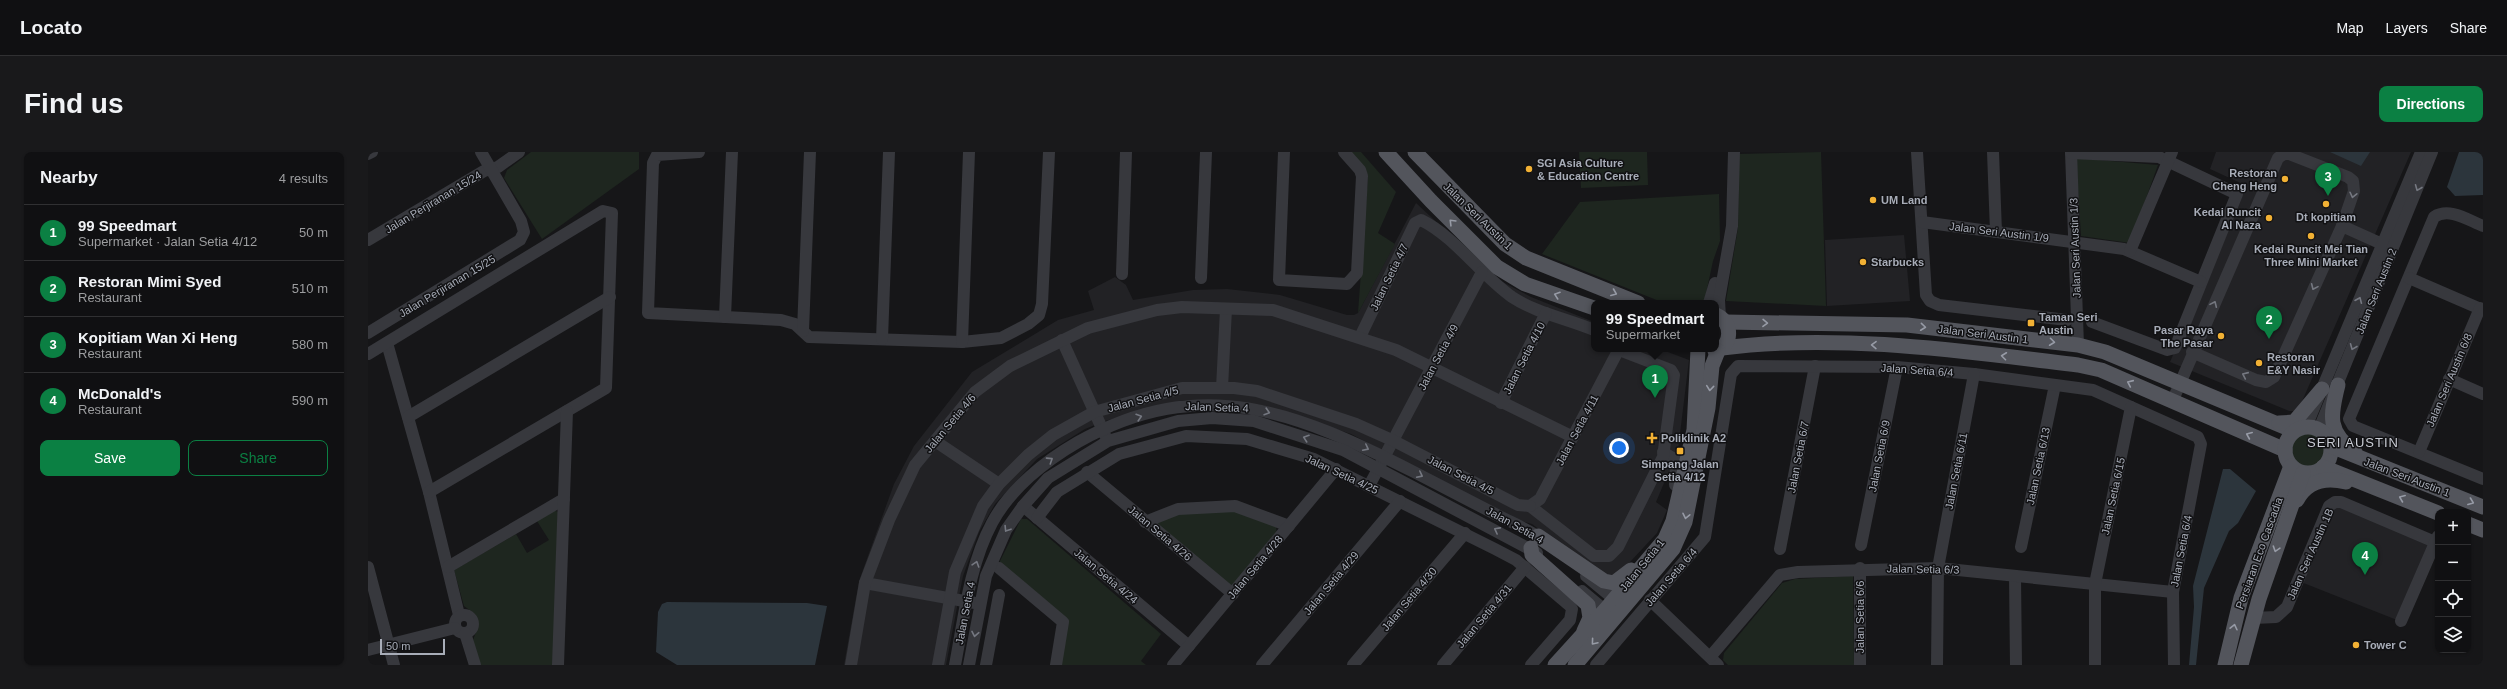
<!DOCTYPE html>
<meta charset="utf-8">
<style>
:root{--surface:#101012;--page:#19191b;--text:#f1f3f6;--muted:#9c9d9f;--line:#303032;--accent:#0b8043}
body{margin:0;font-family:Helvetica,sans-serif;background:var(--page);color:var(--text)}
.controls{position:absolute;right:12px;bottom:12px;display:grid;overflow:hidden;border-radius:8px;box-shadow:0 1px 3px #0004}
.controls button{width:36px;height:36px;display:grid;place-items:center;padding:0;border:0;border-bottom:1px solid var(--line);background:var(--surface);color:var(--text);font:20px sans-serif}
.scale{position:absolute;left:12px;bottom:10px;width:65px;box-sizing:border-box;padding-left:4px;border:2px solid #a8adb8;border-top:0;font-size:11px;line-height:14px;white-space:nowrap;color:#a8adb8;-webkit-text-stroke:3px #111113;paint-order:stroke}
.you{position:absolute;left:1251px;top:296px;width:14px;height:14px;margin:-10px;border:3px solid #fff;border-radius:50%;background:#1a73e8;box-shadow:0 0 0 6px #1a73e833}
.badge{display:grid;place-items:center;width:26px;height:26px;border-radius:50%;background:var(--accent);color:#fff;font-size:13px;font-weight:700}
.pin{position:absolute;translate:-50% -33px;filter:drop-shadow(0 1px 2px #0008)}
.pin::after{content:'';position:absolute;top:21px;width:14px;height:12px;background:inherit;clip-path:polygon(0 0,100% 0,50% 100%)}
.popup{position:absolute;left:1223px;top:148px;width:128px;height:52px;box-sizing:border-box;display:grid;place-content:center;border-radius:8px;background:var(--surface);filter:drop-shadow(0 1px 3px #0005);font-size:13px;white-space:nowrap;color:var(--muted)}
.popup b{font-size:15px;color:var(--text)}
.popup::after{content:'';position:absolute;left:50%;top:100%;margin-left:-8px;border:8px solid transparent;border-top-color:var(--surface)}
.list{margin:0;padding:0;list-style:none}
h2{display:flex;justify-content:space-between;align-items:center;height:52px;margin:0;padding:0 16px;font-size:17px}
h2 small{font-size:13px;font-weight:400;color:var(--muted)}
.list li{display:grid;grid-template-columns:26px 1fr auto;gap:12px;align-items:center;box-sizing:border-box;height:56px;padding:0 16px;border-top:1px solid var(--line)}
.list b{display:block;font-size:15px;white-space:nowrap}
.list p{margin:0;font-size:13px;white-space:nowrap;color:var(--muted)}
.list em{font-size:13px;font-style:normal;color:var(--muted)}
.actions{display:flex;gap:8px;padding:12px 16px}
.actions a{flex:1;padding:9px 0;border:1px solid var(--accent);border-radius:8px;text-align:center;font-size:14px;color:var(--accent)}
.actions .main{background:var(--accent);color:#fff}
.icon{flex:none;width:22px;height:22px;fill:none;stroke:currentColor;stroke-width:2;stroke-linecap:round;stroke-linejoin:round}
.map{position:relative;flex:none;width:2115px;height:513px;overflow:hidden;border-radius:8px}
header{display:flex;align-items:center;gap:24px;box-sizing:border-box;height:56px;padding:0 20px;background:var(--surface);border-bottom:1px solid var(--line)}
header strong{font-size:19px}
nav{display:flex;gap:22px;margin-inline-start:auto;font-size:14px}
.intro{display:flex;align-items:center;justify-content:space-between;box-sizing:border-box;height:96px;padding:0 24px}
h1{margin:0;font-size:28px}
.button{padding:10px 18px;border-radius:8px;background:var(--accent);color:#fff;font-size:14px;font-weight:700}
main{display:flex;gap:24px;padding:0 24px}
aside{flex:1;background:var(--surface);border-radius:8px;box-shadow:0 1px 3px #0004}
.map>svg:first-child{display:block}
.built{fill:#222225}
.green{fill:#1e261f}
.water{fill:#2c353c}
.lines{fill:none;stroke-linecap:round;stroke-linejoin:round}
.minor{stroke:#37383d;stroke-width:12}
.major{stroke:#53555c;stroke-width:15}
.oneway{stroke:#757881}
.oneway2{stroke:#979ba6}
.poi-dot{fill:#f2b134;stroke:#111113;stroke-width:1.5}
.labels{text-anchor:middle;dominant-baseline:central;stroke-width:3;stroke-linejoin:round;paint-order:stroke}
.poi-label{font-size:11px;font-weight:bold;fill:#a8adb8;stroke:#111113;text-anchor:start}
.street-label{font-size:11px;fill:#a8adb8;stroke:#111113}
.quarter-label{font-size:13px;letter-spacing:1px;fill:#c9ccd4;stroke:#111113}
</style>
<header>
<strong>Locato</strong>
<nav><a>Map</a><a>Layers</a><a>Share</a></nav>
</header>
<div class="intro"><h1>Find us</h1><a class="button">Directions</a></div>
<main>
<aside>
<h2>Nearby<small>4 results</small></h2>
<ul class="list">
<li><span class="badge">1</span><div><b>99 Speedmart</b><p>Supermarket · Jalan Setia 4/12</p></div><em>50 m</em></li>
<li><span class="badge">2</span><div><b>Restoran Mimi Syed</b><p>Restaurant</p></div><em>510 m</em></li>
<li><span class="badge">3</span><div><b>Kopitiam Wan Xi Heng</b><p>Restaurant</p></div><em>580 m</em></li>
<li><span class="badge">4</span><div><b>McDonald's</b><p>Restaurant</p></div><em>590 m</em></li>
</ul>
<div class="actions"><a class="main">Save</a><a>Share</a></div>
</aside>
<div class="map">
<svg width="2115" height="513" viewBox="0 0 2115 513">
<rect width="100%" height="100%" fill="#161618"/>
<g class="built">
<path d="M1848,0H2043L1932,254L1926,259H1921L1802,210L1877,33L1842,17Z"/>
<path d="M1048,51L1131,128L1163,145L1226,170V197H1292L1321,208L1310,298L1288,350L1299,358L1289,381L1249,424L1235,426L1164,372L1143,366L983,282L894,253L849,248H815L737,269L717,277L669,307L627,352L611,380L595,424L578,513H476L491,429L526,332L546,294L604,220L690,168L726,158L720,139L747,125L758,133L765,148L825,138L859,137L912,143L979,163H986L990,161Z"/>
<path d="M1536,83L1542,149L1459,154L1457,88Z"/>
<path d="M1972,354L2063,392L2029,468L1933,430L1963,356Z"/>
</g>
<g class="green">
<path d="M163,0H271V17L174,87L136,26L139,18Z"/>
<path d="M982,0H993L1028,40L1010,81L1027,92L990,161L1000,24L997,16Z"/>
<path d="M1211,0H1279L1280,33L1213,36Z"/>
<path d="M1453,0L1458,154L1358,149L1370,76L1371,2Z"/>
<path d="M1708,6L1790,13L1762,91L1713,84Z"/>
<path d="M1351,42L1352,89L1345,109L1336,151H1296L1174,102L1212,50Z"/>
<circle cx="1940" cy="298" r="17"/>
<path d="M186,358L190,360L185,513H112L105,488L110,475L109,468L107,462L96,454L86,418L148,382L159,401L181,388L169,369Z"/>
<path d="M826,358L868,360L908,374L909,383L864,435L786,372L794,366Z"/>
<path d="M653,367H659L793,482L773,509L778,513H691L699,472L631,411Z"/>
<path d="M1485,424L1486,513H1360L1355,508L1356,501L1414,431L1427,427Z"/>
</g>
<g class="water">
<path d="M1962,0H2002L1993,14Z"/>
<path d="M2091,0H2115V43L2087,44L2079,35Z"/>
<path d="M1855,317H1862L1888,339L1870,371L1861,379L1836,436L1828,513H1821L1826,455L1825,434Z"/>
<path d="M299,450L439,451L459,454L447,513H309L288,500L290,460L294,452Z"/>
</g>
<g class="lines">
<g class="minor">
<path d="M331,0L289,3L285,11L280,161L413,168L427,172L441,185L594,190L633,186L660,172L671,163L674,152L681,0"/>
<path d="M916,0L911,128L979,132L989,121L994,24L992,18L976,0"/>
<path d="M1549,0L1558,143L1562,149L1571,153L1699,168"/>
<path d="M1625,0L1628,80"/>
<path d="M1703,0L1710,193"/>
<path d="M1703,1L1791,5L1869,42L1807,196L1799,198L1724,170"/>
<path d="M0,2L4,0"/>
<path d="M1554,70L1756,97L1833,130"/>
<path d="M1974,74L2014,92"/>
<path d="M2115,74C2100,68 2081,55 2066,65L1981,267L1985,274L2115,327"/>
<path d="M0,88L116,19L130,15L151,0"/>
<path d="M1762,99L1804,0"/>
<path d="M754,122L758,0"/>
<path d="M833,126L838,0"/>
<path d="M2041,126L2115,158"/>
<path d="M1341,151L1347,131"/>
<path d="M357,165L364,0"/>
<path d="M1352,165L1351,148L1364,74L1366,0"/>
<path d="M435,179L442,0"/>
<path d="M0,181L152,88L156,80L153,69L113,0"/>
<path d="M992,185L1047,71L1053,68C1086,84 1113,123 1144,145C1168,161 1200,167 1226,178"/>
<path d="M514,187L521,0"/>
<path d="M694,188L737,283"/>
<path d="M594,190L601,0"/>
<path d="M19,191L61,340L91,463"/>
<path d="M0,202L235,59L244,61L238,236L61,340"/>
<path d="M2081,227L2115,242"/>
<path d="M854,236L858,157"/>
<path d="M1804,250L1910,6L1916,2H1921L1980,25L1985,29L1986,39L1974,74L1906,225L1898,230L1888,228L1824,200"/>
<path d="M1133,251L1178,161"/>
<path d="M40,265L242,145"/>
<path d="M1938,275L2053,0"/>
<path d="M1951,277L2064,0"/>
<path d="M567,289L631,332"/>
<path d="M1295,300L1308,308L1307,333"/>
<path d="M2051,300L2112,156"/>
<path d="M719,320L865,442"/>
<path d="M1001,334L1114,120"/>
<path d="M655,354L821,494"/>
<path d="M1162,354L1226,404H1241L1250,395L1295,305L1306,223L1303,218L1251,198"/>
<path d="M1162,354L1172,347L1251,197"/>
<path d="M669,366L689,340L751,302L818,284L879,287L946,307L1127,397L1148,408L1202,454L1204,457L1202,468L1163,513"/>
<path d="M777,370L810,357L867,354L921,374"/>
<path d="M1493,393L1529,215"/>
<path d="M1653,395L1687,233"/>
<path d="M1412,397L1447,214"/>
<path d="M0,415L26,513"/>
<path d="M80,415L196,347"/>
<path d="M631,416L695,470L688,513"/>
<path d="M1492,416V513"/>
<path d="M1218,424L1253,453"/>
<path d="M1647,424L1648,513"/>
<path d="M497,431L607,451"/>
<path d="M1214,439L1244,464"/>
<path d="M1282,448L1350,513"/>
<circle cx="96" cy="472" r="9"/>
<path d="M1886,466L1908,465L1919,455L1961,354L1967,350H1973L2067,390"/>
<path d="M2033,469L2070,384"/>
<path d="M97,481L107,513"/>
<path d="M0,498L87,476"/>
<path d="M1342,505L1412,423L1430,420L1570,416L1805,440"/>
<path d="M190,513L199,259"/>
<path d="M483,513L497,431L521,368L547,313L607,240L642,214L720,176L789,158L814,155L905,158L1028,198L1205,285"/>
<path d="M570,513L587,420L615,354L631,332L660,303L685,283L726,260L814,236H866L889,239L988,272L1026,289L1150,353L1162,354"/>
<path d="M587,513C596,466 601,414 624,371C642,337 677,309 710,290C835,220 930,261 1046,320C1075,335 1104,350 1133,365C1147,372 1164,379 1176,389"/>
<path d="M601,513L618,424L638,378L655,354L680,326L740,289L810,269L844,266L886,269L975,298L1169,401"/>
<path d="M618,513L631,443"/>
<path d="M805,513L968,317"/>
<path d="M894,513L1032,349"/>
<path d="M985,513L1097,381"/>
<path d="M1075,513L1157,415"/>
<path d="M1228,513L1337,385L1363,222L1370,214L1529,215L1606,222L1725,238L1830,285L1833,292L1805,440L1806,513"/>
<path d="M1569,513L1570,416L1606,222"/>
<path d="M1727,513V432L1763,255"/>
</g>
<g class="major">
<path d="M1018,0L1063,49L1129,115L1157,132L1226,156"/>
<path d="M1047,0L1137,92L1158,106L1270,151"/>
<path d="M1358,170L1539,173L1710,193L1737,200L1926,279"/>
<path d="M1354,196C1470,181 1594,199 1710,213L1733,218L1917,298"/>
<path d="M1347,199C1365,194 1365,170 1348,163"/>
<path d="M1970,233C1962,264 1959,280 1987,300"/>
<path d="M1911,271L1926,270L1954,237"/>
<circle cx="1940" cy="298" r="23"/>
<path d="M1963,294L2115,355"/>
<path d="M1955,315L2070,361"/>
<path d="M1929,348C1939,329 1958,325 1978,330"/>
<path d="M2100,372L2115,378"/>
<path d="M1170,384L1236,429L1246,431L1263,418"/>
<path d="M1163,396L1164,403L1220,453L1222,466L1216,479"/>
<path d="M1187,513L1237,458L1297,387L1305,369L1326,278L1330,197"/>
<path d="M1207,513L1305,397L1317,370L1340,256L1344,214L1350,199"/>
<path d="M1857,513L1873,446L1923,314"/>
<path d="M1873,513L1891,447L1935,321"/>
</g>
</g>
<defs><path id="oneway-chevron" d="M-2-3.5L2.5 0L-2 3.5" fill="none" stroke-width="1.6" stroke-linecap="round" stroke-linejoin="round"/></defs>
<g class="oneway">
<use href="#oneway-chevron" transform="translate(2050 36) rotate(112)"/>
<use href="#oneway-chevron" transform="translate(1985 43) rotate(103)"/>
<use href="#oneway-chevron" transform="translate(1946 135) rotate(114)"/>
<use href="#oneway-chevron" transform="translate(1991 148) rotate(-67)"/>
<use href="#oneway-chevron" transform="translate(1846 152) rotate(-66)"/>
<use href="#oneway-chevron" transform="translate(1985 195) rotate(112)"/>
<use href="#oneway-chevron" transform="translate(1877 223) rotate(-156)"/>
<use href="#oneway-chevron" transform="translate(899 260) rotate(17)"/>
<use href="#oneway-chevron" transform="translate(771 265) rotate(-17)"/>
<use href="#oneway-chevron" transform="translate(938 286) rotate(-161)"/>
<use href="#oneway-chevron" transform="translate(998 296) rotate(27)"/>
<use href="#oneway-chevron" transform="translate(682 308) rotate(-33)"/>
<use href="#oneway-chevron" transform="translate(1052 323) rotate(27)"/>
<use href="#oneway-chevron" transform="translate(639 377) rotate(122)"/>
<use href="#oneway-chevron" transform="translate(1129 378) rotate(-152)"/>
<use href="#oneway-chevron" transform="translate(608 412) rotate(-72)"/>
<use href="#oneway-chevron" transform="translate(607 482) rotate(101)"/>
</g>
<g class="oneway2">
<use href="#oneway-chevron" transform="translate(1084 70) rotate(-135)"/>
<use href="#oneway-chevron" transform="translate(1246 141) rotate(22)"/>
<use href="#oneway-chevron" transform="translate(1189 143) rotate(-161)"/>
<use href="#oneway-chevron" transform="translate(1397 171) rotate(1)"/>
<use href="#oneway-chevron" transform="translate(1555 175) rotate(6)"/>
<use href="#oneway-chevron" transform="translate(1684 190) rotate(7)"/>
<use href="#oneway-chevron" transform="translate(1506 193) rotate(-179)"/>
<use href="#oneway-chevron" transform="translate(1636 204) rotate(-173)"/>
<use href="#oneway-chevron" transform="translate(1762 231) rotate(-156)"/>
<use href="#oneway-chevron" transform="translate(1342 236) rotate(96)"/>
<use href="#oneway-chevron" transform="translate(1881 283) rotate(-157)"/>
<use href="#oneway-chevron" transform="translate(2034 346) rotate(-158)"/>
<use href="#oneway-chevron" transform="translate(2103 350) rotate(21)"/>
<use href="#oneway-chevron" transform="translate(1318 364) rotate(102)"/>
<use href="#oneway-chevron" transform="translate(1908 397) rotate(108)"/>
<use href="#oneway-chevron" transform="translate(1866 475) rotate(-77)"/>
<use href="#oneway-chevron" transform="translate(1226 490) rotate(130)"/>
</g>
<g class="poi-dot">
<circle cx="1161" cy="17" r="4"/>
<circle cx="1917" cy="27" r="4"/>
<circle cx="1505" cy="48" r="4"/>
<circle cx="1958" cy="52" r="4"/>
<circle cx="1901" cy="66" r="4"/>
<circle cx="1943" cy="84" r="4"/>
<circle cx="1495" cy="110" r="4"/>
<rect x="1659" y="167" width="8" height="8" rx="2"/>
<circle cx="1853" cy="184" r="4"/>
<circle cx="1891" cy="211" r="4"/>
<path d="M1282 280h4v4h4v4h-4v4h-4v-4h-4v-4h4z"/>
<rect x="1308" y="295" width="8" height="8" rx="2"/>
<circle cx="1988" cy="493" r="4"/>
</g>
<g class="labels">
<g class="poi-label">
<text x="1169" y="11">SGI Asia Culture<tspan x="1169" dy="13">&amp; Education Centre</tspan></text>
<text x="1909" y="21" text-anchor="end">Restoran<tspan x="1909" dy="13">Cheng Heng</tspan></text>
<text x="1513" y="48">UM Land</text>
<text x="1893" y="60" text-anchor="end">Kedai Runcit<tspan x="1893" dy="13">Al Naza</tspan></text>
<text x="1958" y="65" text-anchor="middle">Dt kopitiam</text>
<text x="1943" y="97" text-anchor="middle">Kedai Runcit Mei Tian<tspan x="1943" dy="13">Three Mini Market</tspan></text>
<text x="1503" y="110">Starbucks</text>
<text x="1671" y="165">Taman Seri<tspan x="1671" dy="13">Austin</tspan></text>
<text x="1845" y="178" text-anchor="end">Pasar Raya<tspan x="1845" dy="13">The Pasar</tspan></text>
<text x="1899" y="205">Restoran<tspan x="1899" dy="13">E&amp;Y Nasir</tspan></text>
<text x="1293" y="286">Poliklinik A2</text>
<text x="1312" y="312" text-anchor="middle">Simpang Jalan<tspan x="1312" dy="13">Setia 4/12</tspan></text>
<text x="1996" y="493">Tower C</text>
</g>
<g class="street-label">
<text transform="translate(65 50) rotate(-31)">Jalan Perjiranan 15/24</text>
<text transform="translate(1110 64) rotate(44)">Jalan Seri Austin 1</text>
<text transform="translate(1631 80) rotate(7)">Jalan Seri Austin 1/9</text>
<text transform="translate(1707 96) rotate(-92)">Jalan Seri Austin 1/3</text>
<text transform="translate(1021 125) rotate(-64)">Jalan Setia 4/7</text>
<text transform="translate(79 134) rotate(-31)">Jalan Perjiranan 15/25</text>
<text transform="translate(2008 139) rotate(-68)">Jalan Seri Austin 2</text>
<text transform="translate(1615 182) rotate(7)">Jalan Seri Austin 1</text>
<text transform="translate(1070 205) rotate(-62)">Jalan Setia 4/9</text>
<text transform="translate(1156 206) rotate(-63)">Jalan Setia 4/10</text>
<text transform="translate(1549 218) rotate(4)">Jalan Setia 6/4</text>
<text transform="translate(2081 228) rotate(-67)">Jalan Seri Austin 6/8</text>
<text transform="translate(775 247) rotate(-15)">Jalan Setia 4/5</text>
<text transform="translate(849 255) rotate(2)">Jalan Setia 4</text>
<text transform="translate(582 271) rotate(-50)">Jalan Setia 4/6</text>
<text transform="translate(1209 278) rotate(-62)">Jalan Setia 4/11</text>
<text transform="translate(1511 304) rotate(-79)">Jalan Setia 6/9</text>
<text transform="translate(1430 305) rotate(-79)">Jalan Setia 6/7</text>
<text transform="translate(1670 314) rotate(-78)">Jalan Setia 6/13</text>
<text transform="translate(1588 319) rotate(-79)">Jalan Setia 6/11</text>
<text transform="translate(974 322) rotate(25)">Jalan Setia 4/25</text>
<text transform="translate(1093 323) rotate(27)">Jalan Setia 4/5</text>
<text transform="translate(2039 325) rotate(21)">Jalan Seri Austin 1</text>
<text transform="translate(1745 344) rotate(-78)">Jalan Setia 6/15</text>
<text transform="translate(1147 373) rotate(29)">Jalan Setia 4</text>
<text transform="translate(792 381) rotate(40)">Jalan Setia 4/26</text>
<text transform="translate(1813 399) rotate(-79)">Jalan Setia 6/4</text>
<text transform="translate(1891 401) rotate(-70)">Persiaran Eco Cascadia</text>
<text transform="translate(1942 402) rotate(-66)">Jalan Seri Austin 1B</text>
<text transform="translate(1274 413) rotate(-51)">Jalan Setia 1</text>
<text transform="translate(887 415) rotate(-50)">Jalan Setia 4/28</text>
<text transform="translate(1555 417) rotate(1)">Jalan Setia 6/3</text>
<text transform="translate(738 424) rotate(40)">Jalan Setia 4/24</text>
<text transform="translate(1303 425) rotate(-49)">Jalan Setia 6/4</text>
<text transform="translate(963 431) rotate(-50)">Jalan Setia 4/29</text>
<text transform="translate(1041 447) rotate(-50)">Jalan Setia 4/30</text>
<text transform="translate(597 461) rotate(-79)">Jalan Setia 4</text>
<text transform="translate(1116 464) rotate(-50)">Jalan Setia 4/31</text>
<text transform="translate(1492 465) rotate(-90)">Jalan Setia 6/6</text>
</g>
<g class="quarter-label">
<text x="1985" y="290">SERI AUSTIN</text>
</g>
</g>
</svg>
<div class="controls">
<button>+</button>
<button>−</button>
<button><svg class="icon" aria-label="locate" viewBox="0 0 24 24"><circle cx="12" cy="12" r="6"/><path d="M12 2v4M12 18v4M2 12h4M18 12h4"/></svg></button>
<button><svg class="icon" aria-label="layers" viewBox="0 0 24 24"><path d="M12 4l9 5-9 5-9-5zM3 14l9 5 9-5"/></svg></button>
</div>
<div class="scale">50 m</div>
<div class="you"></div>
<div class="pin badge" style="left:1287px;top:246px">1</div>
<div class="popup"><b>99 Speedmart</b>Supermarket</div>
<div class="pin badge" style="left:1901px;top:187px">2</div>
<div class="pin badge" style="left:1960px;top:44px">3</div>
<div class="pin badge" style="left:1997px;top:423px">4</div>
</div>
</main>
